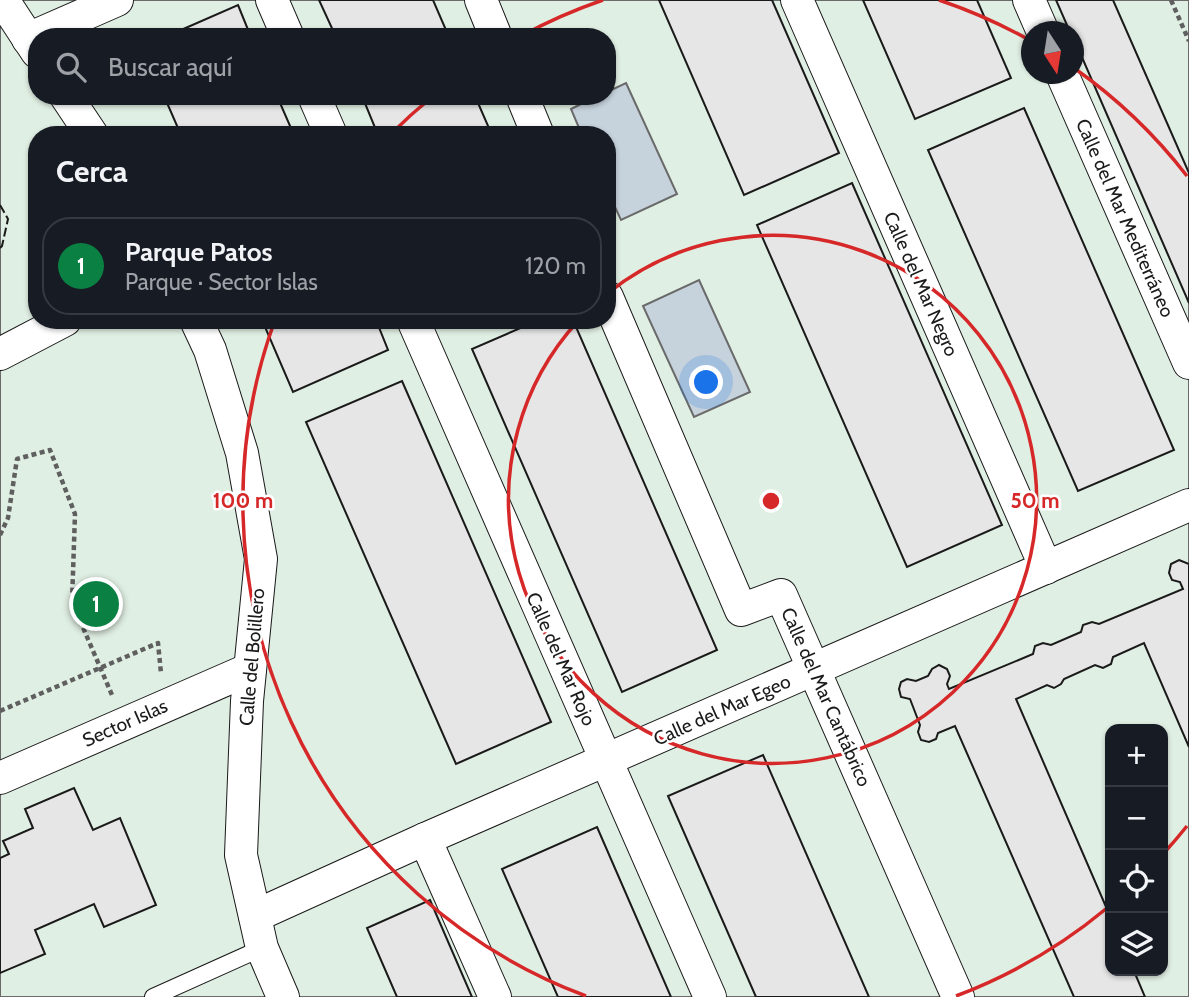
<!DOCTYPE html>
<html lang="es">
<meta charset="utf-8">
<style>
:root{--surface:#171b24;--page:#242831;--text:#f1f3f6;--muted:#9ea1a6;--line:#363941;--accent:#0b8043}
body{margin:0;font-family:Cabin,sans-serif;background:var(--page);color:var(--text)}
.controls{position:absolute;right:21px;bottom:21px;display:grid;overflow:hidden;border-radius:14px;box-shadow:0 2px 5px #0004}
.controls button{width:63px;height:63px;display:grid;place-items:center;padding:0;border:0;border-bottom:2px solid var(--line);background:var(--surface);color:var(--text);font:35px sans-serif}
.compass{position:absolute;left:1021px;top:21px;width:63px;height:63px;border-radius:50%;background:var(--surface);box-shadow:0 2px 5px #0004;rotate:168deg}
.you{position:absolute;left:707px;top:383px;width:24px;height:24px;margin:-18px;border:5px solid #fff;border-radius:50%;background:#1a73e8;box-shadow:0 0 0 10px #1a73e833}
.badge{display:grid;place-items:center;width:46px;height:46px;border-radius:50%;background:var(--accent);color:#fff;font-size:23px;font-weight:700}
.pin{position:absolute;translate:-50% -50%;border:4px solid #fff;box-shadow:0 2px 7px #0006}
.list{margin:0;padding:0;list-style:none}
h2{display:flex;justify-content:space-between;align-items:center;height:91px;margin:0;padding:0 28px;font-size:30px}
h2 small{font-size:23px;font-weight:400;color:var(--muted)}
.list li{display:grid;grid-template-columns:46px 1fr auto;gap:21px;align-items:center;box-sizing:border-box;height:98px;margin:0 14px 14px;padding:0 14px;border:2px solid var(--line);border-radius:28px}
.list b{display:block;font-size:26px;white-space:nowrap}
.list p{margin:0;font-size:23px;white-space:nowrap;color:var(--muted)}
.list em{font-size:23px;font-style:normal;color:var(--muted)}
.icon{flex:none;width:38px;height:38px;fill:none;stroke:currentColor;stroke-width:2;stroke-linecap:round;stroke-linejoin:round}
.map{position:relative;flex:none;width:1189px;height:997px;overflow:hidden}
.search{position:absolute;background:var(--surface);box-shadow:0 2px 5px #0004;left:28px;top:28px;width:588px;height:77px;display:flex;align-items:center;gap:18px;box-sizing:border-box;padding:0 24px;border-radius:28px;color:var(--muted);font-size:26px}
.panel{position:absolute;background:var(--surface);box-shadow:0 2px 5px #0004;left:28px;top:126px;width:588px;height:203px;border-radius:28px}
.map>svg:first-child{display:block}
.green{fill:#e0efe3;stroke:#6a6a6a;stroke-width:2;fill-rule:evenodd}
.water{fill:#c6d2dc;stroke:#6a6a6a;stroke-width:2}
.building{fill:#e6e6e6;stroke:#1a1a1a;stroke-width:2}
.lines{fill:none;stroke-linecap:round;stroke-linejoin:round}
.lane-casing{stroke:#1a1a1a;stroke-width:18}
.street-casing{stroke:#1a1a1a;stroke-width:34}
.path{stroke:#5f5f5f;stroke-width:4.5;stroke-dasharray:5 3.5;stroke-linecap:butt}
.lane{stroke:#fff;stroke-width:16}
.street{stroke:#fff;stroke-width:32}
.fence{stroke:#1a1a1a;stroke-width:2;stroke-dasharray:9 3.5;stroke-linecap:butt}
.ring{fill:none;stroke:#d62828;stroke-width:3.5}
.labels{text-anchor:middle;dominant-baseline:central;stroke-width:5;stroke-linejoin:round;paint-order:stroke}
.street-label{font-size:19px;fill:#1a1a1a;stroke:#fff}
.centre{fill:#d62828;stroke:#fff;stroke-width:3.5}
.ring-label{font-size:21px;text-anchor:middle;font-weight:bold;fill:#d62828;stroke:#fff;stroke-width:5;stroke-linejoin:round;paint-order:stroke}
</style>
<div class="map">
<svg width="1189" height="997" viewBox="0 0 1189 997">
<rect width="100%" height="100%" fill="#fff"/>
<path class="green" d="M0,0H1189V997H0ZM1032,32H1074V74H1032ZM37,37H607V96H37ZM37,135H607V320H37ZM1110,729H1163V971H1110Z"/>
<g class="water">
<path d="M626,83L677,194L621,220L607,190V135H582L571,109L597,96H607V92Z"/>
<path d="M699,280L750,392L694,417L643,306Z"/>
</g>
<g class="building">
<path d="M319,0H433L449,37H336Z"/>
<path d="M659,0H772L839,153L744,195Z"/>
<path d="M863,0H977L1011,78L915,119Z"/>
<path d="M1056,0H1113L1189,173V303L1074,39V32H1070Z"/>
<path d="M238,5L251,37H165Z"/>
<path d="M164,96H277L294,135H181Z"/>
<path d="M362,96H475L492,135H378Z"/>
<path d="M1024,108L1174,450L1078,491L928,150Z"/>
<path d="M852,183L1002,525L907,567L757,225Z"/>
<path d="M262,320H376L388,350L293,392Z"/>
<path d="M539,320H573L717,650L622,692L472,349Z"/>
<path d="M402,381L551,722L456,764L306,422Z"/>
<path d="M1179,560L1189,564V747L1144,643L1113,657L1111,664L1103,668L1095,665L1064,679L1061,684L1054,688L1047,685L1016,699L1110,916V971H1134L1145,997H1074L955,726L938,733L936,739L929,742L921,740L918,732L920,725L910,699L901,697L899,689L901,682L907,679L916,681L928,676L932,669L939,665L947,669L950,676L947,684L949,689L1033,654L1035,646L1043,643L1051,645L1081,632L1083,625L1092,622L1099,624L1183,589L1180,582L1172,580L1169,573L1171,564Z"/>
<path d="M763,755L869,997H756L668,796Z"/>
<path d="M74,788L93,830L120,818L156,905L104,927L94,904L35,930L45,954L0,973V858L9,854L3,841L33,828L25,809Z"/>
<path d="M597,827L671,997H558L502,869Z"/>
<path d="M430,900L472,997H397L367,928Z"/>
</g>
<g class="lines">
<defs>
<path id="lane" d="M153,997L262,948"/>
<g id="street">
<path d="M3,0L37,52"/>
<path d="M272,0L288,37"/>
<path d="M481,0L496,37"/>
<path d="M797,0L1046,568"/>
<path d="M1029,0L1043,32"/>
<path d="M28,39L117,0"/>
<path d="M1062,74L1189,363"/>
<path d="M66,96L92,135"/>
<path d="M314,96L331,135"/>
<path d="M522,96L538,135"/>
<path d="M607,297L741,610L781,595L958,997"/>
<path d="M196,320L210,350L242,453L261,559L247,701L241,855L262,948L283,997"/>
<path d="M413,320L710,997"/>
<path d="M0,354L65,320"/>
<path d="M0,778L250,669"/>
<path d="M425,839L495,997"/>
<path d="M255,916L425,839L1189,505"/>
</g>
</defs>
<use href="#lane" class="lane-casing"/>
<use href="#street" class="street-casing"/>
<g class="path">
<path d="M1171,0L1189,41"/>
<path d="M0,535L8,518L17,459L50,450L75,514L72,602L112,695"/>
<path d="M0,711L158,643L161,673"/>
</g>
<use href="#lane" class="lane"/>
<use href="#street" class="street"/>
<path class="fence" d="M0,205L8,219L2,246L0,248"/>
</g>
<g class="ring">
<path d="M608 293A264 264 0 1 1 578 321"/>
<path d="M1187 826A528 528 0 0 1 1163 854M1107 908A528 528 0 0 1 956 996M586 996A528 528 0 0 1 275 320M391 134A528 528 0 0 1 432 97M523 35A528 528 0 0 1 603 0M939 0A528 528 0 0 1 1031 41M1074 68A528 528 0 0 1 1187 176"/>
</g>
<g class="labels">
<g class="street-label">
<text transform="translate(1125 218) rotate(66)">Calle del Mar Mediterráneo</text>
<text transform="translate(921 284) rotate(66)">Calle del Mar Negro</text>
<text transform="translate(252 657) rotate(-85)">Calle del Bolillero</text>
<text transform="translate(561 659) rotate(66)">Calle del Mar Rojo</text>
<text transform="translate(826 697) rotate(66)">Calle del Mar Cantábrico</text>
<text transform="translate(722 710) rotate(-24)">Calle del Mar Egeo</text>
<text transform="translate(125 723) rotate(-24)">Sector Islas</text>
</g>
</g>
<circle cx="771" cy="501" r="10" class="centre"/>
<g class="ring-label">
<text x="1035" y="508">50 m</text>
<text x="243" y="508">100 m</text>
</g>
</svg>
<div class="controls">
<button>+</button>
<button>−</button>
<button><svg class="icon" aria-label="locate" viewBox="0 0 24 24"><circle cx="12" cy="12" r="6"/><path d="M12 2v4M12 18v4M2 12h4M18 12h4"/></svg></button>
<button><svg class="icon" aria-label="layers" viewBox="0 0 24 24"><path d="M12 4l9 5-9 5-9-5zM3 14l9 5 9-5"/></svg></button>
</div>
<svg class="compass" viewBox="-18 -18 36 36"><path d="M0-13l5 13h-10z" fill="#e53935"/><path d="M0 13l5-13h-10z" fill="#9ea1a6"/></svg>
<div class="you"></div>
<div class="pin badge" style="left:96px;top:604px">1</div>
<div class="search"><svg class="icon" aria-label="search" viewBox="0 0 24 24"><circle cx="10" cy="10" r="6"/><path d="M15 15l6 6"/></svg>Buscar aquí</div>
<section class="panel">
<h2>Cerca<small></small></h2>
<ul class="list">
<li><span class="badge">1</span><div><b>Parque Patos</b><p>Parque · Sector Islas</p></div><em>120 m</em></li>
</ul>
</section>
</div>
